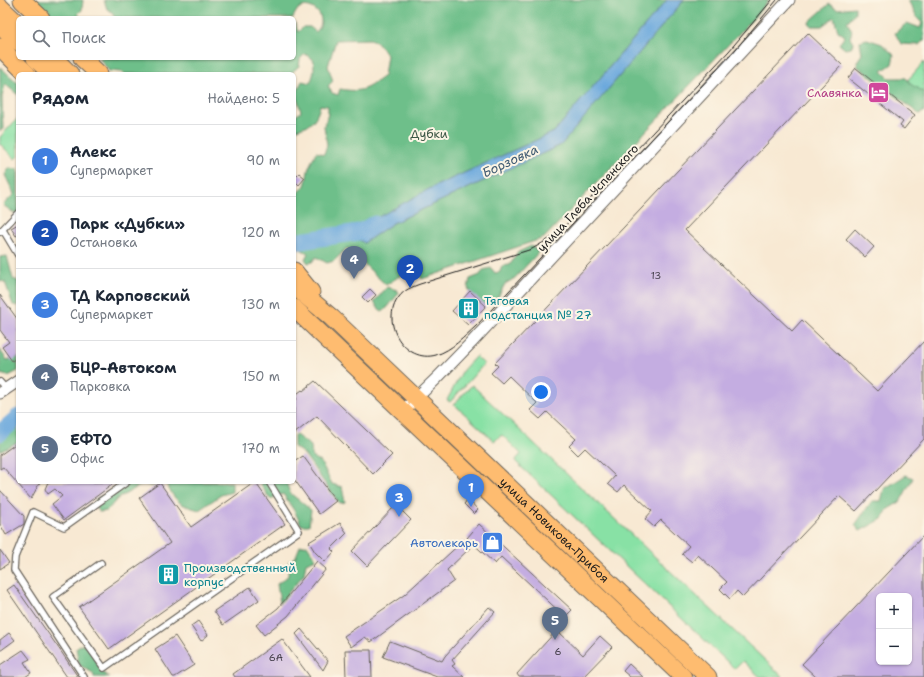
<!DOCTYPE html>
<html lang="ru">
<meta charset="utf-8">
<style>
:root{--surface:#fff;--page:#f6f6f7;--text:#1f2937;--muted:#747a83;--line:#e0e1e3;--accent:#d1495b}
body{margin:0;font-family:"Shantell Sans",sans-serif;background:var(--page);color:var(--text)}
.controls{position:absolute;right:12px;bottom:12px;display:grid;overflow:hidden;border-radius:6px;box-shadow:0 1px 3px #0004}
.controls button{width:36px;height:36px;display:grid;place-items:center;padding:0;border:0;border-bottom:1px solid var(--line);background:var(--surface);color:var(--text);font:20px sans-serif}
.you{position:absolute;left:541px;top:392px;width:14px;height:14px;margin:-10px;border:3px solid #fff;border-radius:50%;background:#1a73e8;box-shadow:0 0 0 6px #1a73e833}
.badge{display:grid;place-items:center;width:26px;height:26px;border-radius:50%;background:var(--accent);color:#fff;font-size:13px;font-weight:700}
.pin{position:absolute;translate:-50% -33px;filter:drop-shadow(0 1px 2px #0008)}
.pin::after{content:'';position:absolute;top:21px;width:14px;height:12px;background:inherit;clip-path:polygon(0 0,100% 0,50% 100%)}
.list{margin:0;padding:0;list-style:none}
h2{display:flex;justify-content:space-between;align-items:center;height:52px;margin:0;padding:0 16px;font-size:17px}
h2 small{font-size:13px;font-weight:400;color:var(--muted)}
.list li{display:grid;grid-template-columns:26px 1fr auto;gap:12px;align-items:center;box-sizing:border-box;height:72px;padding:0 16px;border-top:1px solid var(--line)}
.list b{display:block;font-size:15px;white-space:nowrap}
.list p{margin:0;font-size:13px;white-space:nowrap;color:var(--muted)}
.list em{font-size:13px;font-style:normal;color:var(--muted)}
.icon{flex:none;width:22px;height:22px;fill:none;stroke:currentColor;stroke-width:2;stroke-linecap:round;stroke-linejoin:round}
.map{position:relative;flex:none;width:924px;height:677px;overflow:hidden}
.search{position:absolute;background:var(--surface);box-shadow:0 1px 3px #0004;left:16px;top:16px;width:280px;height:44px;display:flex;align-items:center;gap:10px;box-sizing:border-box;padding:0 14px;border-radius:6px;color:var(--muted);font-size:15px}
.panel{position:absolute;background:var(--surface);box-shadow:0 1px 3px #0004;left:16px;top:72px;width:280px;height:412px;border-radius:6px}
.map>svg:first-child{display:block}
.green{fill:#88e1a5;stroke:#527e60}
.forest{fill:#6ebf8a;stroke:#456e53;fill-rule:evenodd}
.water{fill:#6ca9dd;stroke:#44627c}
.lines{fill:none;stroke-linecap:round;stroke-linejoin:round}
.river{stroke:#6ca9dd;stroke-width:17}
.building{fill:#c4ade1;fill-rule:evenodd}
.service-casing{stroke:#69645c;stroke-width:8}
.minor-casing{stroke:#69645c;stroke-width:13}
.primary-casing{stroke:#69645c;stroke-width:19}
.service{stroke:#fff;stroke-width:5.5}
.minor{stroke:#fff;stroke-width:11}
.primary{stroke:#febc70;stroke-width:17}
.tram{stroke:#1c1c1c;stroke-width:1}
.labels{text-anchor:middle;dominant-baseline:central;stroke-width:4;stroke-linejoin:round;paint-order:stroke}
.number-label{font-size:10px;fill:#46404d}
.hotel-label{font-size:12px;fill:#b23c85;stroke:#fcf5e5;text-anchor:end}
.park-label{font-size:12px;fill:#3c5745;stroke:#fcf5e5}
.street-label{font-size:12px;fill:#1c1c1c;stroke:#fcf5e5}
.culture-label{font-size:12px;fill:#0d838f;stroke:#fcf5e5;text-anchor:start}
.shop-label{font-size:12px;fill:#366cbe;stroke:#fcf5e5;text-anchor:end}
.water-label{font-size:13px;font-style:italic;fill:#405b73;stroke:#fcf5e5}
</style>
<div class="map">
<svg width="924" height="677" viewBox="0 0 924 677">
<rect width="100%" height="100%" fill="#fcf5e5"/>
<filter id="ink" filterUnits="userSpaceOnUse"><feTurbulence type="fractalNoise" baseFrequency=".025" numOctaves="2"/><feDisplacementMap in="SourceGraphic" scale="8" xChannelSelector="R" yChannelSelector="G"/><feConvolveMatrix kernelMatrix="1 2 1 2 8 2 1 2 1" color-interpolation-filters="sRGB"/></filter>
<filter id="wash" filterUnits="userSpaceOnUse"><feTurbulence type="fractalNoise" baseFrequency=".012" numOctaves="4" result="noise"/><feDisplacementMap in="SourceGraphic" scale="16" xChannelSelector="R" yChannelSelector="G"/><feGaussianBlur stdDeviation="0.9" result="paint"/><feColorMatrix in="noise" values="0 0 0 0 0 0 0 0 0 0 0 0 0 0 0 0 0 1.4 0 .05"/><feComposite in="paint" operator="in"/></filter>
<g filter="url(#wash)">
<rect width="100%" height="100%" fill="#f8e9d3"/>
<g class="green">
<path d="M924,62V99L906,82Z"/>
<path d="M18,118V156L15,159L0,144V137Z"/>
<path d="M476,356L484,364L450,402L447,400L463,370Z"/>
<path d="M472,385L783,677H760L743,661L735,669L515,461L521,454L502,435L494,441L454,404Z"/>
</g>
<g class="forest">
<path d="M36,0H83L82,10L78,14L81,18H50L37,6Z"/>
<path d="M104,0H667L554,132L429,189L364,243L393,223L561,145L684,0H769L751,21L544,238L422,279L413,267L386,285L347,248L334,261L327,263L316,257L312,262L308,263L305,259L308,253L294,246V194C309,188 305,181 309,167C311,162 314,157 316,152L324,154L327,145L324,126L328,114V106L320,105C319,112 315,121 308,125C304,127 300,127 296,130L294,129V117L301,112L296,93L302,81L310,83C314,75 315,68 313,59L305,54L300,59L299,66L290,74H125L122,72L109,71L99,58H294V21L298,32L303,27H310L316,32C331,16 309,0 298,9C296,12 294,15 293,18H115L112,12L107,9ZM370,39L378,43L387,55L384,76C366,89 363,93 340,89L338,95L332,93L328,86L333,81L328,66L336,40Z"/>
<path d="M908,0H924V40L919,45L901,44L895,33L907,23L920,28L922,23L917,18Z"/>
<path d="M829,4L837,9L855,7V13L847,22L852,31L850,38L853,43L851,48L845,49L839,44L845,36L838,31L834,17L822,26H811L809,22Z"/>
<path d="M867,39L882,44L894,55L892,64L882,71L889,78H906L913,86L918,88L924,93V112L919,114L857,66L858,60L862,54L860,41Z"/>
<path d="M0,67L18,83V95L5,84L2,97L3,129L0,131Z"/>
<path d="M9,168L18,169V216L3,205L14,194L5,175Z"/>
<path d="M531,246L538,251L537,254L515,278L505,284L498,297L487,305L477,302L468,288L470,279L480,275L483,270L491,268L495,273L500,272L502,266L510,265L518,252Z"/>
<path d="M7,256L13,279L18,281V306L13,305L5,282L0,281V257Z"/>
<path d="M387,287L397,290L399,293L387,308L382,311L378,308L374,302Z"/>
<path d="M0,350L7,360L18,357V371L8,376L0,374Z"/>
<path d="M18,424V442L0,451V439Z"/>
<path d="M294,435H296L311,446L312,457L321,462L332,484L342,487L345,502L339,503L304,454L294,447Z"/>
<path d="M906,475L913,478L900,502L888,509L882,519L860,531L855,525L872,501H881L884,489Z"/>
<path d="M123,482H161L152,486L143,484L117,499L107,511L99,512L94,503L97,498L109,493Z"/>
<path d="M165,482H232V492L221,495L199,510C178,504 176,502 165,482Z"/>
<path d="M262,482H286L290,493L311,510L309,525H301L295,512L283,494L270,499L260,484Z"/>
<path d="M307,545L316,559L306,563L304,574L280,603L277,584L288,576L289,561L296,556L300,546Z"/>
<path d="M80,645H88L103,673L110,677H94L93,673L79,665L76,648Z"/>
</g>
<path class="water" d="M667,0H684L561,145L393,223L364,243L354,236L353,231L429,189L554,132Z"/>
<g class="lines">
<g class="river">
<path d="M294,242L359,232L375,224"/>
<path d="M0,433L18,417"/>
</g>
</g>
<g id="blocks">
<g class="building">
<path d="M808,33L842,65L685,230L792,331L802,320L877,391L924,341V439L856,511L839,496L743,597L737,591L730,599L720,589L727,582L698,555L692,562L682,554L689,546L661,520L654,527L645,519L652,511L624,485L618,492L608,484L615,476L585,448L578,455L569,446L576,439L547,412L540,419L530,410L537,403L509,376L502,383L491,373L498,366L495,363Z"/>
<path d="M856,68L915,115L904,129L900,126L903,122L848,78Z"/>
<path d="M299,173L305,178L299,185L294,180V178Z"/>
<path d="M18,224V235L16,236L11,228Z"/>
<path d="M855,229L874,247L865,257L846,239Z"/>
<path d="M370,289L376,295L368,303L362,297Z"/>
<path d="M470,291L486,306L468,325L452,311Z"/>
<path d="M0,295L18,320V357L12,361L2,347L9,342L0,330Z"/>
<path d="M315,381L392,455L373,474L317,416L294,434V401L297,399L294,396L302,390L303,391Z"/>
<path d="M18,442V482H40L31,499L3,467L0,469V455Z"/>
<path d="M303,456L336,501L319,514L294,479V462Z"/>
<path d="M48,482H116L64,520L52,504L62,496L55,489L48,494L45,489Z"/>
<path d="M255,482L285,524L109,649L79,607L170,543L139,498L160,483L191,527Z"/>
<path d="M0,490L24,516V524L6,535L0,524Z"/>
<path d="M468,499L478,510L474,514L464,504Z"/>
<path d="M396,505L411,520L367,566L352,551Z"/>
<path d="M340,523L347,533L331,549L334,552L325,562L315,552L309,542Z"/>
<path d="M479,524L572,610L565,617L501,557L495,564L467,538Z"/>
<path d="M924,535V677H816L802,664ZM879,596H909V662H879Z"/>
<path d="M463,541L470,548L447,570L454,581L371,642L365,637L351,647L344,636L404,595Z"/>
<path d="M0,550L9,563L0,569Z"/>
<path d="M317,561L326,569L288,616L264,635L256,625L278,608Z"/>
<path d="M14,585L62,653L78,677H67L7,590Z"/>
<path d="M250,587L259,600L223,625L214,611Z"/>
<path d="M489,607L495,612L452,660L455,664L452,666L464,677H437L383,657L390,641L442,661L445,656Z"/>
<path d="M198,621L208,635L201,641L191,626Z"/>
<path d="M301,629L328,661L323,670L296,634Z"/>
<path d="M557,630L583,655L600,636L612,647L583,677H519L517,674Z"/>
<path d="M9,633L15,640L0,651V640Z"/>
<path d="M175,636L194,665L175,677H173L155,649Z"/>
<path d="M282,639L310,677H235L233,674Z"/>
<path d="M23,650L30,659L24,662L31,673L25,677H0V665Z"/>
<path d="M345,650H371L372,677H346Z"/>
<path d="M629,664L643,677H630L623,671Z"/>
</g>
</g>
</g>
<g filter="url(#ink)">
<use href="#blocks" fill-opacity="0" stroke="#69645c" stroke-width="1"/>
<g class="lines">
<defs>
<g id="service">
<path d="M3,230L18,255"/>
<path d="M0,232L18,213"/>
<path d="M0,382L6,389"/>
<path d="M101,563L53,597L104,668L299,531L269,482"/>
<path d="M84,677L14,570L15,557L33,512L64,527L127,482"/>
</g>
<g id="minor">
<path d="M0,393L18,381"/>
<path d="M403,411L437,378L471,343L789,0"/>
</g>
<g id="primary">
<path d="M22,0L41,18"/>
<path d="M0,7L18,24"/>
<path d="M0,26L18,42"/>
<path d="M0,47L27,74"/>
<path d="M35,58L51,74"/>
<path d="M54,58L70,74"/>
<path d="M82,58L99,74"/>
<path d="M294,271L311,292"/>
<path id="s1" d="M294,286L332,318L708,677"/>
<path d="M294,308L683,677"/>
</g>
</defs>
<use href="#service" class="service-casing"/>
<use href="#minor" class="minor-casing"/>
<use href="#primary" class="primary-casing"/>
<use href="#service" class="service"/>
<use href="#minor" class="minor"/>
<use href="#primary" class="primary"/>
<path class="tram" d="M772,0L729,51L561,230L551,238L532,249L420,284C412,287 404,290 399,297C379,322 405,364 436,355C452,350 464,337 476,326L731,55L777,0"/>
</g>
</g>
<defs>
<symbol id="hotel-square" viewBox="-11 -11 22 22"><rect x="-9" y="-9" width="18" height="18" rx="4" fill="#d1479c" stroke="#fcf5e5"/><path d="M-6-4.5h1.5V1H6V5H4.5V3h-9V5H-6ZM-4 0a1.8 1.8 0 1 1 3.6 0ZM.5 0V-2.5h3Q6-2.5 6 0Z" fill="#fff"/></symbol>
<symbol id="building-square" viewBox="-11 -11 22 22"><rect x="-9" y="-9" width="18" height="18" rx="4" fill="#0f9aa8" stroke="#fcf5e5"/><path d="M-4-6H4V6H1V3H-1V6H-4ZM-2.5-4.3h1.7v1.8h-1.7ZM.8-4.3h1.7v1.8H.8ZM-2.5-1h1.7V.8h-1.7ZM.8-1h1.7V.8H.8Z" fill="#fff"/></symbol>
<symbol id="shop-square" viewBox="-11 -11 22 22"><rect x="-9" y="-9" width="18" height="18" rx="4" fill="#3f7fe0" stroke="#fcf5e5"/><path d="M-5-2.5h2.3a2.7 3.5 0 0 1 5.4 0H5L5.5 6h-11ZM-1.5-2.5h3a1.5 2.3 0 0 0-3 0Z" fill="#fff"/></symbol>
</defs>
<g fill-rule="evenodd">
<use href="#hotel-square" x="866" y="80" width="25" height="25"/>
<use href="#building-square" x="456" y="296" width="25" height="25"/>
<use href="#shop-square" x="480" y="530" width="25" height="25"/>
<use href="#building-square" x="156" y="562" width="25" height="25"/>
</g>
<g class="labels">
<g class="number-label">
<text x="656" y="275">13</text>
<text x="558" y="651">6</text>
<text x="276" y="657">6А</text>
</g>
<g class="hotel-label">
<text x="862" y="93">Славянка</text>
</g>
<g class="park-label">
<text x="429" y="134">Дубки</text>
</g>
<g class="street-label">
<text transform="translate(588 198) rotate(-47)">улица Глеба Успенского</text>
<text stroke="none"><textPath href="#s1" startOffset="357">улица Новикова-Прибоя</textPath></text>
</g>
<g class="culture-label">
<text x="484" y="301">Тяговая<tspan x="484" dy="14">подстанция № 27</tspan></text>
<text x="184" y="568">Производственный<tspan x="184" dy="14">корпус</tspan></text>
</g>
<g class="shop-label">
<text x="478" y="543">Автолекарь</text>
</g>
<g class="water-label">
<text transform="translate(510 161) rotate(-25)">Борзовка</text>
</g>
</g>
</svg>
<div class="controls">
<button>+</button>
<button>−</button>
</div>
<div class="you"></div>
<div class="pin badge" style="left:471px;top:507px;background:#3f7fe0">1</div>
<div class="pin badge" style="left:410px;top:288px;background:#1a4fb4">2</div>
<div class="pin badge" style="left:399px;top:517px;background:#3f7fe0">3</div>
<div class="pin badge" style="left:354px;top:279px;background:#5c6f8a">4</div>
<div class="pin badge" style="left:555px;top:640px;background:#5c6f8a">5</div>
<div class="search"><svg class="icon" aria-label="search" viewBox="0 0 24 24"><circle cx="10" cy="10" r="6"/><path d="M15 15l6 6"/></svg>Поиск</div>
<section class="panel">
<h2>Рядом<small>Найдено: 5</small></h2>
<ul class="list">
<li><span class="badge" style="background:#3f7fe0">1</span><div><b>Алекс</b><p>Супермаркет</p></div><em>90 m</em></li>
<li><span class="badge" style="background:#1a4fb4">2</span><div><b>Парк «Дубки»</b><p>Остановка</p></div><em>120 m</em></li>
<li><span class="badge" style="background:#3f7fe0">3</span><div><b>ТД Карповский</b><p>Супермаркет</p></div><em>130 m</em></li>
<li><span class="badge" style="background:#5c6f8a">4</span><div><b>БЦР-Автоком</b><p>Парковка</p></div><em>150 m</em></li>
<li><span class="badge" style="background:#5c6f8a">5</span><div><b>ЕФТО</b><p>Офис</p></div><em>170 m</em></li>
</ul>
</section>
</div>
